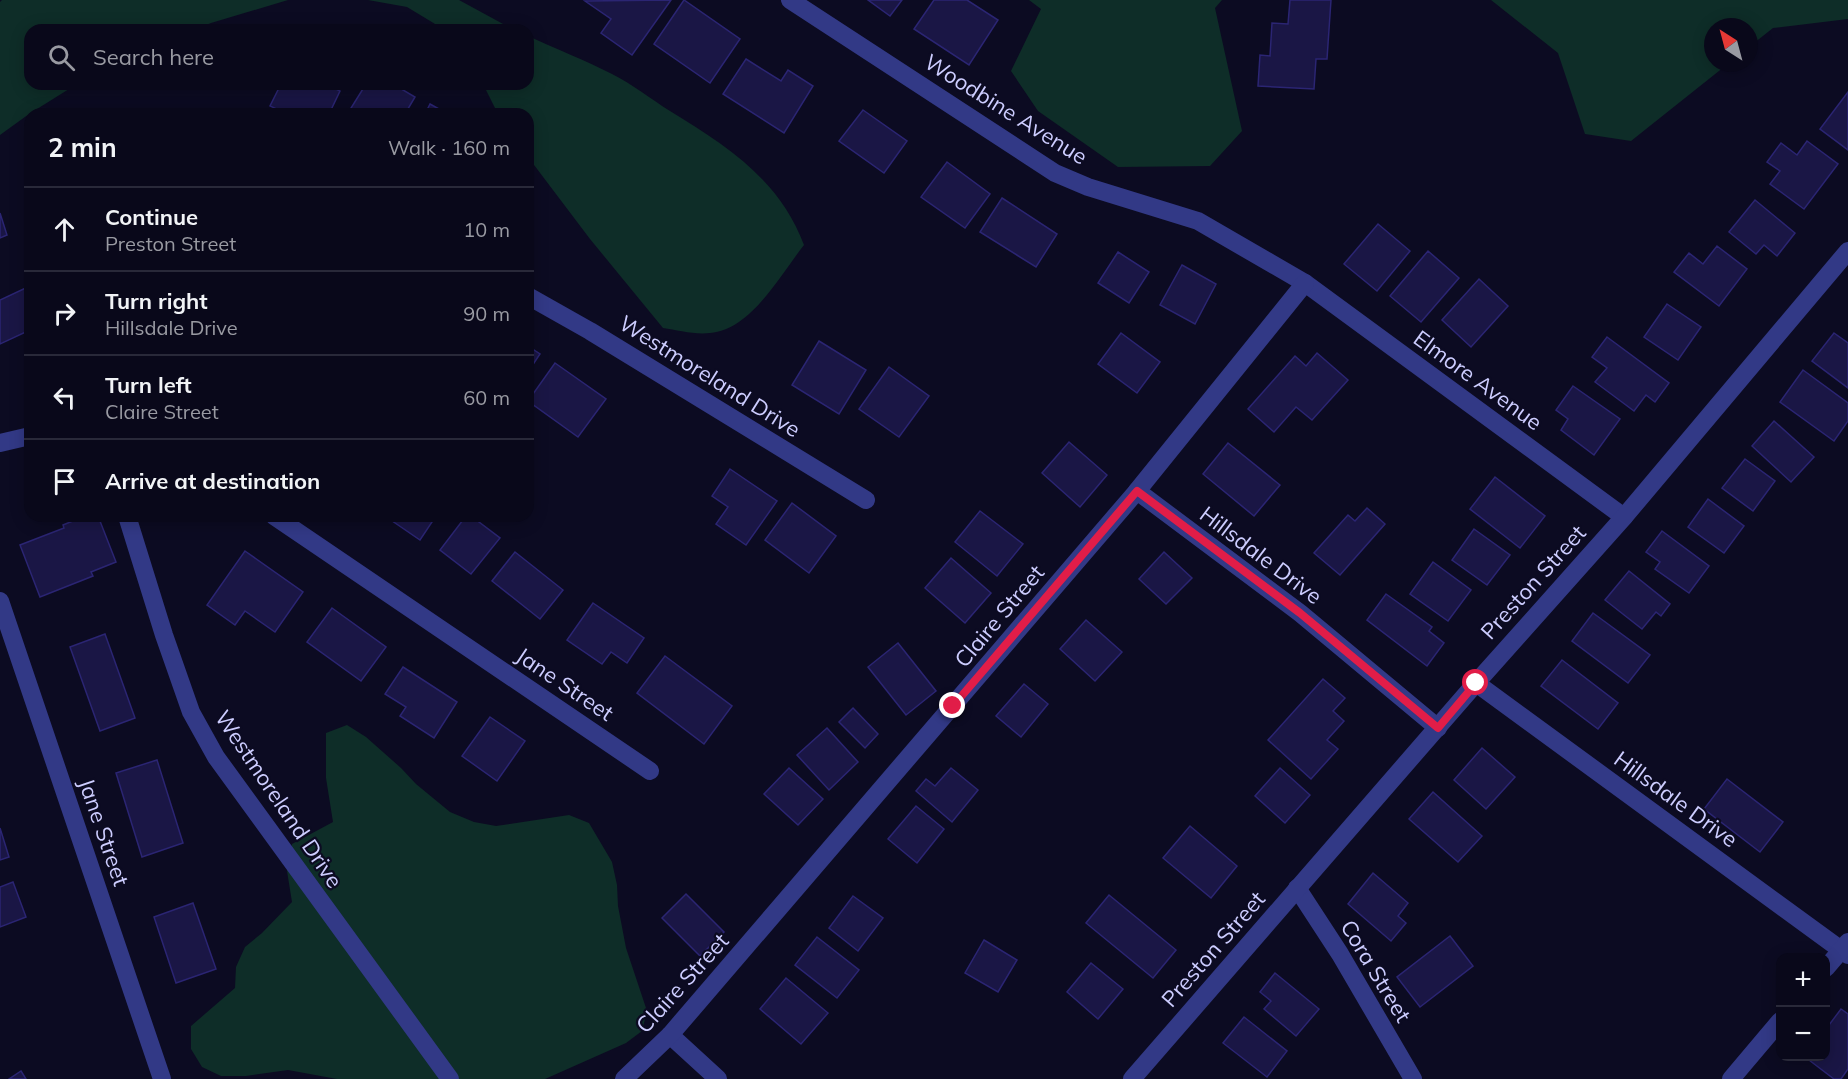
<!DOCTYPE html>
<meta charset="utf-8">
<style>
:root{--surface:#09081a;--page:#171627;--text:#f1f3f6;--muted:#999aa2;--line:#292939}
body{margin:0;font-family:Mulish,sans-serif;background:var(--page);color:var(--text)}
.controls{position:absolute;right:18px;bottom:18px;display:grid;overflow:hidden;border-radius:12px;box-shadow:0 3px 15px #0003}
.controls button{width:54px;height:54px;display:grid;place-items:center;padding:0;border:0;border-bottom:2px solid var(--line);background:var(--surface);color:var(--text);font:30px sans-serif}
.compass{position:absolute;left:1704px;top:18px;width:54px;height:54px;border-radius:50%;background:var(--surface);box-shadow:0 3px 15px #0003;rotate:324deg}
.stop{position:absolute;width:18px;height:18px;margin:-14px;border:4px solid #e11d48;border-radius:50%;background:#fff}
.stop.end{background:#e11d48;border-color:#fff;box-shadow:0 2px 6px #0008}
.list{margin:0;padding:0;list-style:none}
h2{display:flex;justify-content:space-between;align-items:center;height:78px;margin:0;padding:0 24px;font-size:26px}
h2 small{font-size:20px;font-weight:400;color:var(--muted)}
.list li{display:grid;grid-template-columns:39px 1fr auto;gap:18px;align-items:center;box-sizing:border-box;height:84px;padding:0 24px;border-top:2px solid var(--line)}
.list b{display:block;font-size:22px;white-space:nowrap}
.list p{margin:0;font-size:20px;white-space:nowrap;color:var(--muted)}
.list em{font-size:20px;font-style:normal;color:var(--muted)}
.icon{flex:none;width:33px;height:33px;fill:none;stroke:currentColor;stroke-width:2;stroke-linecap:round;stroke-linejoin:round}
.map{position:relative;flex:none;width:1848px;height:1079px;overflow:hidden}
.search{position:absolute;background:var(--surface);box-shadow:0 3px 15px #0003;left:24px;top:24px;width:510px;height:66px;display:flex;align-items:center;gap:15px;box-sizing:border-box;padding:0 21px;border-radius:18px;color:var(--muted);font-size:22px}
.panel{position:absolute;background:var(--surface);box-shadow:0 3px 15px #0003;left:24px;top:108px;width:510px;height:414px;border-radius:18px}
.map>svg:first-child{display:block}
.green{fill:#0e2d28}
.building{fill:#1a1645;stroke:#2b2573;stroke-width:1.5}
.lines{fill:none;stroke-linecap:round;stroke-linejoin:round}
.minor{stroke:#323986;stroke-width:18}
.route{stroke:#e11d48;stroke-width:8}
.labels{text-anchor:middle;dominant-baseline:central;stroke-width:4.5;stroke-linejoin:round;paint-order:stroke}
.street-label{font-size:22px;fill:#cdcdff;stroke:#0c0b22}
</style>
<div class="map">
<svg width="1848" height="1079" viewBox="0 0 1848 1079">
<rect width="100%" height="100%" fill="#0c0b22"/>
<g class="green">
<path d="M2,0H288L211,23L194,30H30V84H77L29,114L0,135V2Z"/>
<path d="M368,0H459L514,30H445L407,7Z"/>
<path d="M1029,0H1222L1215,8L1242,131L1210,166L1118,167L1038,111L1011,71L1041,9Z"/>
<path d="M1491,0H1848V19L1773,28L1749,47V27H1713V63H1729L1631,141L1585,134L1558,53Z"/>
<path d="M528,36C556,49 585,60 612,74C632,84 651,99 670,111C727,146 780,180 804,245C781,274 751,330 710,333C695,335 677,330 663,328L590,239L528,157V114H498L483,84H528Z"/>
<path d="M347,725L366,737L401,768L416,784L450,812L474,822L496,826L569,815L589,823L612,862L617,885L618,906L626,948L647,1011L642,1031L626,1043L545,1079H337L288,1070L246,1076H221L202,1067L191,1049V1026L235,988L236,967L245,947L262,933L292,902L287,871L292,844L333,822L326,778V733Z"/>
</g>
<g class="building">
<path d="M671,0L632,55L601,33L611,19L585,1Z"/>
<path d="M684,0L740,39L710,83L654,44Z"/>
<path d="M868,0H902L890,16Z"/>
<path d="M934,0H967L998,20L969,65L914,29Z"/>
<path d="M1290,0H1331L1327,59H1316L1314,89L1258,86L1260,55L1270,56L1272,23L1288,24Z"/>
<path d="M746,59L781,81L788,70L813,86L784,133L723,94Z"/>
<path d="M281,84H326L340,91L329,114H287L270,106Z"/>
<path d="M366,84H393L415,97L405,114H360L351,108Z"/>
<path d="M1848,92V150L1820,129Z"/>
<path d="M430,104L448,114H425Z"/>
<path d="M863,110L907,141L884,173L839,141Z"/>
<path d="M1807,141L1838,164L1804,209L1770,184L1780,171L1767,162L1781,143L1797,155Z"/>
<path d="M947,162L990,194L965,228L921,197Z"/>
<path d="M1002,198L1057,234L1036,267L980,232Z"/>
<path d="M1755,200L1795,233L1777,256L1764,245L1756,254L1729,232Z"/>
<path d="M0,213L7,235L0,238Z"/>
<path d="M1378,224L1410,251L1377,291L1344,264Z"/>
<path d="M1717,246L1747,269L1719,306L1674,272L1689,253L1703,264Z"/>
<path d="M1428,251L1459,278L1421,322L1390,296Z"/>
<path d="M1118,252L1149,272L1129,303L1098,283Z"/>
<path d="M1182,265L1216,284L1195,324L1160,305Z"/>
<path d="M1479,279L1508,306L1471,347L1442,320Z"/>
<path d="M30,286V330L0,344V300Z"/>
<path d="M1667,304L1701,327L1678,360L1644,337Z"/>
<path d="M1121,333L1160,362L1137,393L1098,364Z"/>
<path d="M1834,333L1848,343V388L1812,361Z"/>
<path d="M1607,337L1669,383L1655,402L1646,395L1634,411L1595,382L1607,368L1592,357Z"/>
<path d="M819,341L866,370L839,414L792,385Z"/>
<path d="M528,346L540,354L528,372Z"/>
<path d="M1317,353L1348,380L1312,420L1296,407L1274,432L1248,409L1295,356L1306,366Z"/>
<path d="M555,363L606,399L578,437L528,401Z"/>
<path d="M889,367L929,396L899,437L859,409Z"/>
<path d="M1803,370L1848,403V421L1834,441L1780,402Z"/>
<path d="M1573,386L1620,419L1594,455L1561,430L1568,419L1556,410Z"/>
<path d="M1774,421L1814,457L1791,482L1752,446Z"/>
<path d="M1069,442L1107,475L1080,507L1042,473Z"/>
<path d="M1228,443L1280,485L1254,516L1203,474Z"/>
<path d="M1745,459L1775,481L1753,511L1722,488Z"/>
<path d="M730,469L777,501L746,545L716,524L728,507L712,496Z"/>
<path d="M1495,477L1545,516L1520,548L1470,509Z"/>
<path d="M1708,499L1744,526L1724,553L1688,527Z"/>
<path d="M792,503L836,536L809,573L765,540Z"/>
<path d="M1367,508L1385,524L1340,575L1314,553L1348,515L1355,521Z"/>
<path d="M980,511L1023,544L997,576L955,542Z"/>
<path d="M85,516H98L116,562L91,572L93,576L40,597L20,545L64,528L63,525Z"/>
<path d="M385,516H436L420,540Z"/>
<path d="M466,516H471L500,538L471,574L440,550Z"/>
<path d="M1474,529L1510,555L1487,585L1452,560Z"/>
<path d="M1662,531L1709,566L1689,593L1655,569L1660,562L1646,552Z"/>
<path d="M245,551L303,592L275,632L245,611L235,625L207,605Z"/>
<path d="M515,552L563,590L540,619L492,581Z"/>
<path d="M1164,552L1192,578L1166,604L1139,579Z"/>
<path d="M951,558L991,593L965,623L925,588Z"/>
<path d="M1433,562L1471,590L1448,621L1410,594Z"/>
<path d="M1629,571L1670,604L1661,616L1656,612L1642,629L1605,600Z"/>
<path d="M1386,594L1432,627L1429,631L1444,643L1427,666L1367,620Z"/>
<path d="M593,603L644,638L627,663L611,652L602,664L567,640Z"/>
<path d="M332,608L386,647L361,681L307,642Z"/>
<path d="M1593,613L1650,655L1628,683L1572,641Z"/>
<path d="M1086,620L1122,652L1095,681L1060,649Z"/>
<path d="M105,634L135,718L100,731L70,647Z"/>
<path d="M898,643L936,691L906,715L868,667Z"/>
<path d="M665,656L732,706L704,744L637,693Z"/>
<path d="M1562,660L1618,703L1598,729L1541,686Z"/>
<path d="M403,667L457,702L434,738L400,716L406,707L385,694Z"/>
<path d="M1323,679L1345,698L1333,711L1344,721L1327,740L1338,749L1311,779L1268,740Z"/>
<path d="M1024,684L1048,704L1021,737L996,716Z"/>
<path d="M853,708L878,734L865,748L839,722Z"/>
<path d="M490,717L525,741L497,781L462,756Z"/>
<path d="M827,728L858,762L829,790L797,755Z"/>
<path d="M1482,748L1515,777L1486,809L1454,780Z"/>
<path d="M157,760L183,843L142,857L116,773Z"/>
<path d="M789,768L823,799L798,825L764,794Z"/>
<path d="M951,768L978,790L952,822L916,791L926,779L935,786Z"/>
<path d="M1280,768L1310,795L1285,823L1255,796Z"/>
<path d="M1727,779L1783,822L1760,852L1704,809Z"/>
<path d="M1433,792L1482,836L1458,862L1409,819Z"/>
<path d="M916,806L944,829L917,863L888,839Z"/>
<path d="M1190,826L1237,866L1211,898L1163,858Z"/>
<path d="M0,828L9,857L0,860Z"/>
<path d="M1373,873L1408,903L1398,916L1406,923L1391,941L1348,904Z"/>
<path d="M13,882L26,917L0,927V887Z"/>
<path d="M686,894L724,932L700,956L662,918Z"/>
<path d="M1109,895L1176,950L1153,978L1086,923Z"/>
<path d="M853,896L883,918L858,951L829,928Z"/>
<path d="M193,903L216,969L176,983L154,917Z"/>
<path d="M1450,936L1473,966L1420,1007L1397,977Z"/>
<path d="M817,937L859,970L837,998L795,965Z"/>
<path d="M984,940L1017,960L998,992L965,973Z"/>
<path d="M1091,963L1123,989L1098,1019L1067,992Z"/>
<path d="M1275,973L1319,1009L1296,1036L1264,1009L1271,1001L1260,992Z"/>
<path d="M786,978L828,1013L801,1044L760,1009Z"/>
<path d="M1841,1009L1848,1014V1069L1841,1079H1834L1805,1057L1826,1056V1029Z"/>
<path d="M1244,1017L1287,1051L1267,1077L1223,1043Z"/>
<path d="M21,1071L26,1079H9Z"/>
</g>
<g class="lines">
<g class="minor">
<path d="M790,0L1055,173L1088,187L1198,221L1305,283L1624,517"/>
<path d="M528,296L590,331L866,500"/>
<path d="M0,443L30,436"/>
<path d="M1137,491L1300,613L1438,728"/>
<path d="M127,516L164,635L191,712L216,757L450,1079"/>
<path d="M274,516L650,771"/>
<path d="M0,601L162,1079"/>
<path d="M1476,683L1848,955"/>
<path d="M1297,888L1340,954L1413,1079"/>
<path d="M1826,968L1848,942"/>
<path d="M670,1035L718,1079"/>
<path d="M624,1079L670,1035L1137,491L1305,283"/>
<path d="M1132,1079L1476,683L1624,517L1848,251"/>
<path d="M1731,1079L1780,1021"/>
</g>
</g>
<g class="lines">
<path class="route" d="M953,706L1137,491L1300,613L1438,728L1476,683"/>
</g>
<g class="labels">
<g class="street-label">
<text transform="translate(1006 109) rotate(32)">Woodbine Avenue</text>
<text transform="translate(710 376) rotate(32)">Westmoreland Drive</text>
<text transform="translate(1478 380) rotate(36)">Elmore Avenue</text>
<text transform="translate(1261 555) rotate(37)">Hillsdale Drive</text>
<text transform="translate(1533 582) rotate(-48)">Preston Street</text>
<text transform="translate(999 616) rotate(-50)">Claire Street</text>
<text transform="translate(565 684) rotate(34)">Jane Street</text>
<text transform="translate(279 799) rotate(56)">Westmoreland Drive</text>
<text transform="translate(1676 799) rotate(36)">Hillsdale Drive</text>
<text transform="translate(104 832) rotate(71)">Jane Street</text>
<text transform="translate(1213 949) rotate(-49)">Preston Street</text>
<text transform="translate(1376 971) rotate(59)">Cora Street</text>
<text transform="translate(682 983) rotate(-48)">Claire Street</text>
</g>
</g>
</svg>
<div class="controls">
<button>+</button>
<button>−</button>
</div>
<svg class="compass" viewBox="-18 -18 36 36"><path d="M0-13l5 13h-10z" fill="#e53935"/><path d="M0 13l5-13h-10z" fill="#999aa2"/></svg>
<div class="stop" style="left:1476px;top:683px"></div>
<div class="stop end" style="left:953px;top:706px"></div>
<div class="search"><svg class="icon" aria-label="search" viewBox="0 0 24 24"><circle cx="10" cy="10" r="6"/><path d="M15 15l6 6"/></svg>Search here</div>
<section class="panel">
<h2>2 min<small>Walk · 160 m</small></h2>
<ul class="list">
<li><svg class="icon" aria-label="ahead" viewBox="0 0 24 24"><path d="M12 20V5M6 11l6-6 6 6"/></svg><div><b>Continue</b><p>Preston Street</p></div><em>10 m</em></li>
<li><svg class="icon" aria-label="right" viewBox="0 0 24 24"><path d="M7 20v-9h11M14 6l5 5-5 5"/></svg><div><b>Turn right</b><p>Hillsdale Drive</p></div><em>90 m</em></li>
<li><svg class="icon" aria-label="left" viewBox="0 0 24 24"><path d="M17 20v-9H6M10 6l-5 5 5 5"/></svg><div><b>Turn left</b><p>Claire Street</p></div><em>60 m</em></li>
<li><svg class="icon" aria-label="arrive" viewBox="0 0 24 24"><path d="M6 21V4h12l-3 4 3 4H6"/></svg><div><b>Arrive at destination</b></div></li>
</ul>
</section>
</div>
